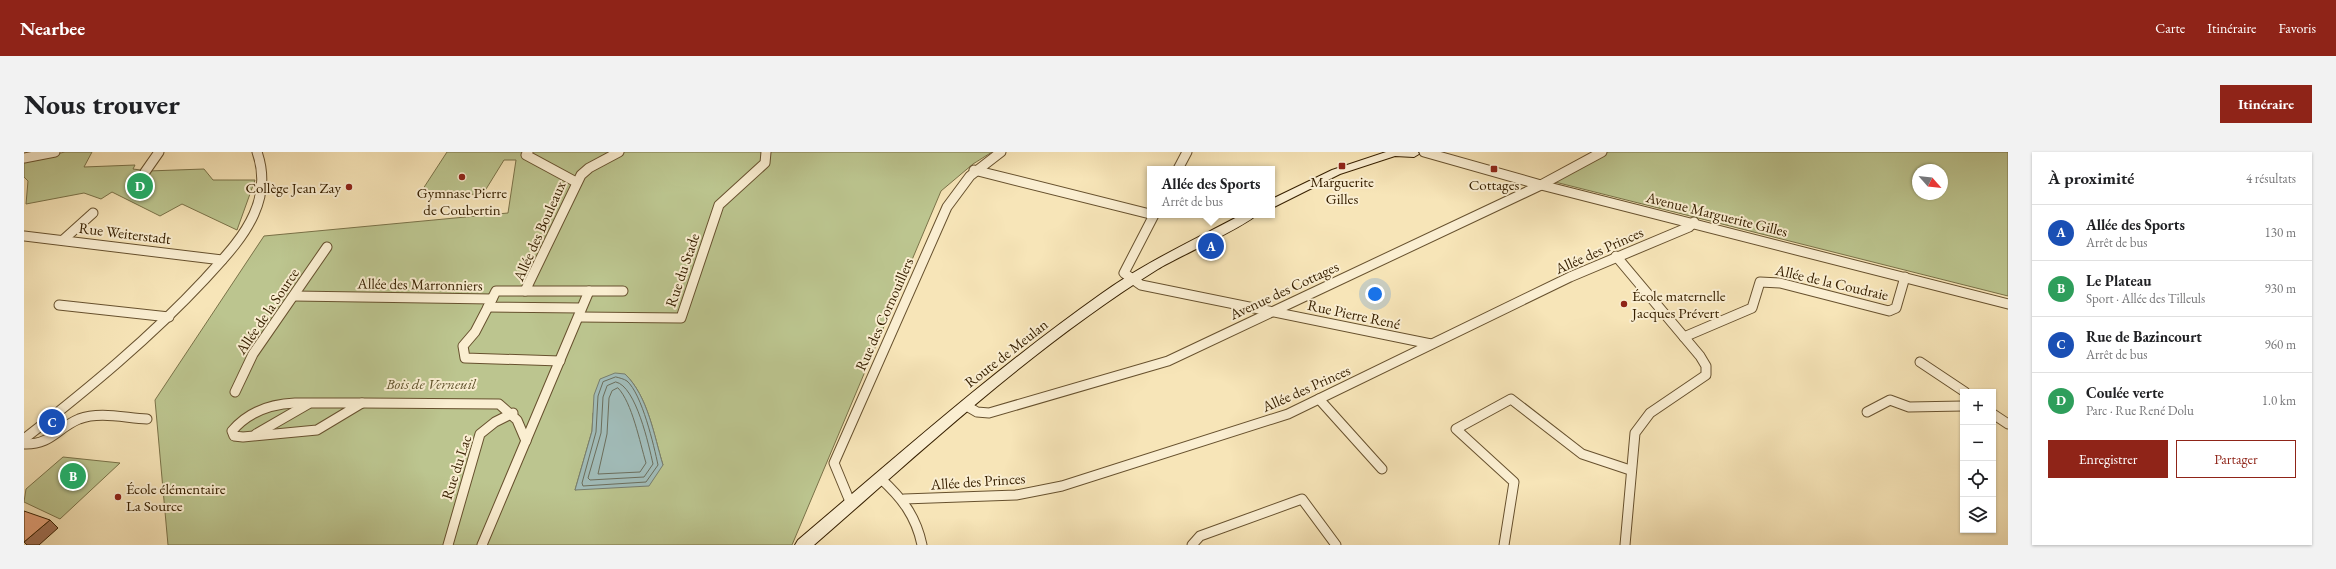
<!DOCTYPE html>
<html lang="fr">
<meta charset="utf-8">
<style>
:root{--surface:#fff;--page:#f2f2f2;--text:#202124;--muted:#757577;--line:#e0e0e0;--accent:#8f2418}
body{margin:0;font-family:"EB Garamond",serif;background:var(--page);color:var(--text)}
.controls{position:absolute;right:12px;bottom:12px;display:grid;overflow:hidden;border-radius:0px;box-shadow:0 1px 3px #0004}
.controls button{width:36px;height:36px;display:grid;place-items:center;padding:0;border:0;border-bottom:1px solid var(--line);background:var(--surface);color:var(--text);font:20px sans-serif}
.compass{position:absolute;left:1888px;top:12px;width:36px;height:36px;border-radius:50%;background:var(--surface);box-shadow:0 1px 3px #0004;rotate:117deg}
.you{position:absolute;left:1351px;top:142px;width:14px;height:14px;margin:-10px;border:3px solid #fff;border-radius:50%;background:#1a73e8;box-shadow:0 0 0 6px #1a73e833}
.badge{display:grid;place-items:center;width:26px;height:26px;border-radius:50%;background:var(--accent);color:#fff;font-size:13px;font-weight:700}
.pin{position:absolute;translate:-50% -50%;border:2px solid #fff;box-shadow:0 1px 4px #0006}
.popup{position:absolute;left:1123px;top:14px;width:128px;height:52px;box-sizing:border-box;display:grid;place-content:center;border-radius:0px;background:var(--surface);filter:drop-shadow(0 1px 3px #0005);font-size:13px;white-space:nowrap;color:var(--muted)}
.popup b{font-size:15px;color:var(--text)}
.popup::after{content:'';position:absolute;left:50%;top:100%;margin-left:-8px;border:8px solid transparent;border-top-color:var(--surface)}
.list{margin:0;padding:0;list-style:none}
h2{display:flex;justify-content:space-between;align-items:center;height:52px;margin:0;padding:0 16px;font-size:17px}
h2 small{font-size:13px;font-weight:400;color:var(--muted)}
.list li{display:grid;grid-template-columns:26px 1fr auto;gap:12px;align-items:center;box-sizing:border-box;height:56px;padding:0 16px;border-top:1px solid var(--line)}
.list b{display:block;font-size:15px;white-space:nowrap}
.list p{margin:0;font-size:13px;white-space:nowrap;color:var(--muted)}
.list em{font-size:13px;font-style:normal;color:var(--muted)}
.actions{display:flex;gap:8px;padding:12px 16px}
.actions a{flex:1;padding:9px 0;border:1px solid var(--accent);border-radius:0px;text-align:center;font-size:14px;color:var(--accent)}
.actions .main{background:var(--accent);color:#fff}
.icon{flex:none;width:22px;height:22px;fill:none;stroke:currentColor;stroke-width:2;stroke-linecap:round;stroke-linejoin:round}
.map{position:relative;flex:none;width:1984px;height:393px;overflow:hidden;border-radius:0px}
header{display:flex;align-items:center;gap:24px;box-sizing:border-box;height:56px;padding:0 20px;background:var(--accent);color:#fff}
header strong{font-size:19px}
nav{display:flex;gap:22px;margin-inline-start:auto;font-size:14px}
.intro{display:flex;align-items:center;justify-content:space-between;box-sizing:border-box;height:96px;padding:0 24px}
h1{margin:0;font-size:28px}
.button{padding:10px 18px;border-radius:0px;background:var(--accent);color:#fff;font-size:14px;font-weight:700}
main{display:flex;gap:24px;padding:0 24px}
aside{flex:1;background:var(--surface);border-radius:0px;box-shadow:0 1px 3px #0004}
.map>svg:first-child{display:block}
.green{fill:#bcc58f;stroke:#7a7248;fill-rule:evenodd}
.water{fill:#a1bcb9;stroke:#777e6f}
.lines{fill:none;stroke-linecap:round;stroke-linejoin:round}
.shore{stroke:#6c6e5c;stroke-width:1}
.street-casing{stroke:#67512e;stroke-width:11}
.secondary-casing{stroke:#372000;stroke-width:2}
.street{stroke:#faeed1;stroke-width:9}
.secondary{fill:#faeed1;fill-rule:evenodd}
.shaded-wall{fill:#a27256;stroke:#372000}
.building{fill:#e7a37b;stroke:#372000}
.poi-dot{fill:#8f2418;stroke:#faeed1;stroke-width:1.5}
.labels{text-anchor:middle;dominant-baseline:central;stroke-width:4;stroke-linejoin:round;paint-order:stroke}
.poi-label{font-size:15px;fill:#372000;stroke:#faeed1}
.street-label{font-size:15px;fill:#372000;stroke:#faeed1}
.park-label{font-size:15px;font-style:italic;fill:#5f522b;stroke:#faeed1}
</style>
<header>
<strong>Nearbee</strong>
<nav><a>Carte</a><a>Itinéraire</a><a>Favoris</a></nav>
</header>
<div class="intro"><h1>Nous trouver</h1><a class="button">Itinéraire</a></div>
<main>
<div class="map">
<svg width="1984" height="393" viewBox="0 0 1984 393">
<rect width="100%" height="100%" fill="#f7e5b8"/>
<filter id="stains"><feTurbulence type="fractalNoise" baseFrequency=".005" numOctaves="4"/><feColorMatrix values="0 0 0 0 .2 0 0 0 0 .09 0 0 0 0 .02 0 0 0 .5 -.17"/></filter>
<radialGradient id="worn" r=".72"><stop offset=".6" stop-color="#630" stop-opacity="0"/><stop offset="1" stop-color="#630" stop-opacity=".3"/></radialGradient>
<g class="green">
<path d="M41,0H68L60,15L111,13L109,17L124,19L180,17L189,28H231L213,78L158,52L136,64L88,40L77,47L60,41L2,52L4,29L0,25V9Z"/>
<path d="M423,0H968L949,12L917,39L768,393H144L131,248L240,84L484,61L492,8H480L459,42L395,43ZM601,222C624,244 630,284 639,313L551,338L568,279L569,261Z"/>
<path d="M1582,0H1984V144L1527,29ZM1894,18H1918V42H1894Z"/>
<path d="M39,305L96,311L36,367L0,350L2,337Z"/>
</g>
<path class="water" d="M591,221L601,222C624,244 630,284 639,313L625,334L551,338L568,279L570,243L576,227Z"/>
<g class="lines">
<g class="shore">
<path d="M592,225C596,226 600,227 603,229C618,242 630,294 634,313L622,330L559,334L558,331L572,280L574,244L579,230Z"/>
<path d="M592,230C612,234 625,294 629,312L620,325L566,328L564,326L577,281L579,245L583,234Z"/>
<path d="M594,236C608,250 616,291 622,311L616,320L574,322L583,282L585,246L588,239Z"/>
</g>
<defs>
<g id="street">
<path d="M504,0L502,3L552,30"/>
<path d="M595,0L565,16L557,23L501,139H599"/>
<path d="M1400,0L1517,33L1984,152"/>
<path d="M0,6L31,0"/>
<path d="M1154,17L1163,0"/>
<path d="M950,18L1126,62"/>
<path d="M121,20L135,0"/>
<path d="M1130,63L1100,121L1117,133L1407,192"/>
<path d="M0,84L198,108"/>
<path d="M39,88L69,61"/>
<path d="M1592,104L1676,204L1682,214V223L1626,261L1611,281L1601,393"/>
<path d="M270,144L468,147L464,155L557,156"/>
<path d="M468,147L472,139H501"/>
<path d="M35,153L145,165"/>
<path d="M464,155L451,180L439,194L441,206L536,209"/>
<path d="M555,165L657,166L695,53L741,11L742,0"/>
<path d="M1660,185L1728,156L1736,130L1756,131L1865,159L1872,156L1881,125"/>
<path d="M1896,210L1941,240"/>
<path d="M211,240L229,202L303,95"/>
<path d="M1295,247L1358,317"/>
<path d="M271,251H338L293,278L219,285L210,284L208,279C224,260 247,252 271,251Z"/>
<path d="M338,251L475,252L493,268L502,289"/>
<path d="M941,253L953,260L965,261L1144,209L1515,34L1578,0"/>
<path d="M1843,260L1866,248L1885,255L1939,254"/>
<path d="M1969,262L1984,272"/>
<path d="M232,282L284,252"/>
<path d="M0,287C64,237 126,186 181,127C199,107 219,87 230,62C239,42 240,20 233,0"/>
<path d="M0,292C27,293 33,276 55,267C76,259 101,266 123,267"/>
<path d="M856,326C878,346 892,364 898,393"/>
<path d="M880,347L992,343L1038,334L1264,262L1546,125L1665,75L1670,70"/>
<path d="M827,352L810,311L923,55L946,24L977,0"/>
<path d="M424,393L456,282L471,270L489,261"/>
<path d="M458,393L565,139"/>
<path d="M1168,393L1176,384L1278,347L1312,393"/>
<path d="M1480,393L1490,330L1432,277L1487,247L1558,302L1606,318"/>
</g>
<g id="secondary">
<path d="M1362,0H1394L1395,2L1390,5L1371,4L1316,22L1248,56V47L1308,18Z"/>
<path d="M1217,63H1232C1226,72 1150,107 1134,117C1009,195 900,297 790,393H771L774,388C873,304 971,217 1077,142C1120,111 1170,88 1217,63Z"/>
</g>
</defs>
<use href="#street" class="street-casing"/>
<use href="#secondary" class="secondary-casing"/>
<use href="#street" class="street"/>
<use href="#secondary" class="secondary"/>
</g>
<path class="shaded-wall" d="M26,368L34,376L15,393H3L0,390Z"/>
<path class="building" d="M0,359L26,368L0,390Z"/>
<g class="poi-dot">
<rect x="1314" y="10" width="8" height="8" rx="2"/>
<rect x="1466" y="13" width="8" height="8" rx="2"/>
<circle cx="438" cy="25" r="4"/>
<circle cx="325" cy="35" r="4"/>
<circle cx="1600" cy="152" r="4"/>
<circle cx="94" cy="345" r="4"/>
</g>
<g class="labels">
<g class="poi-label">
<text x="1318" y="29">Marguerite<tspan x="1318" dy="17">Gilles</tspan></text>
<text x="1470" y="32">Cottages</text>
<text x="317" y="35" text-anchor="end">Collège Jean Zay</text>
<text x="438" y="40">Gymnase Pierre<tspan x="438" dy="17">de Coubertin</tspan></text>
<text x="1608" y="143" text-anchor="start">École maternelle<tspan x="1608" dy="17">Jacques Prévert</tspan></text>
<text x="102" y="336" text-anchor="start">École élémentaire<tspan x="102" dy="17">La Source</tspan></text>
</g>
<g class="street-label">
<text transform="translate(1693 62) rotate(14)">Avenue Marguerite Gilles</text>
<text transform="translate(515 79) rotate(-66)">Allée des Bouleaux</text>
<text transform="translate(101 81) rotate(7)">Rue Weiterstadt</text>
<text transform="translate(1575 98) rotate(-24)">Allée des Princes</text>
<text transform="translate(658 118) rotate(-71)">Rue du Stade</text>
<text transform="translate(1808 130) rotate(13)">Allée de la Coudraie</text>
<text transform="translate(396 132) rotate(1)">Allée des Marronniers</text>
<text transform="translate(1260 138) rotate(-25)">Avenue des Cottages</text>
<text transform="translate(243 159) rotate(-56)">Allée de la Source</text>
<text transform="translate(860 162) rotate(-66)">Rue des Cornouillers</text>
<text transform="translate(1330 162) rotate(12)">Rue Pierre René</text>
<text transform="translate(982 201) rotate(-38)">Route de Meulan</text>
<text transform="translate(1282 236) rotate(-24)">Allée des Princes</text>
<text transform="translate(432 315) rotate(-72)">Rue du Lac</text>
<text transform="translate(954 329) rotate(-4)">Allée des Princes</text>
</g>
<g class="park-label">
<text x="407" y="231">Bois de Verneuil</text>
</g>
</g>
<rect width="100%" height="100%" filter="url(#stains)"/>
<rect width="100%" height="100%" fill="url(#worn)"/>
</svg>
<div class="controls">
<button>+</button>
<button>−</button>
<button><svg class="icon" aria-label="locate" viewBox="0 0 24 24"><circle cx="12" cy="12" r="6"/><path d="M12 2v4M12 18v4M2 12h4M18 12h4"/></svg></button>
<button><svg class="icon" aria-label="layers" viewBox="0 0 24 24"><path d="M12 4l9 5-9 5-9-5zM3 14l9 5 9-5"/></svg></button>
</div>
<svg class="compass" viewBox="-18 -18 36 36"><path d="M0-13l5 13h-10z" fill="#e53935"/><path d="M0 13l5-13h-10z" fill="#757577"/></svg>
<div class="you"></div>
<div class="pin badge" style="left:1187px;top:94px;background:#1a4fb4">A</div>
<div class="popup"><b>Allée des Sports</b>Arrêt de bus</div>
<div class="pin badge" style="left:49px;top:324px;background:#2e9e5b">B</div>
<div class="pin badge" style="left:28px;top:270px;background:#1a4fb4">C</div>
<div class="pin badge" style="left:116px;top:34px;background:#2e9e5b">D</div>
</div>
<aside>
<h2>À proximité<small>4 résultats</small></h2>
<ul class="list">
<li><span class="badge" style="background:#1a4fb4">A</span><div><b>Allée des Sports</b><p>Arrêt de bus</p></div><em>130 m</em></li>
<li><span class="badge" style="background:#2e9e5b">B</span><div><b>Le Plateau</b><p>Sport · Allée des Tilleuls</p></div><em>930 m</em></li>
<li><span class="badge" style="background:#1a4fb4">C</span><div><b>Rue de Bazincourt</b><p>Arrêt de bus</p></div><em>960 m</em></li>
<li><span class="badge" style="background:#2e9e5b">D</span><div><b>Coulée verte</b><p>Parc · Rue René Dolu</p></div><em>1.0 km</em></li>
</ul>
<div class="actions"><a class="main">Enregistrer</a><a>Partager</a></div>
</aside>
</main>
